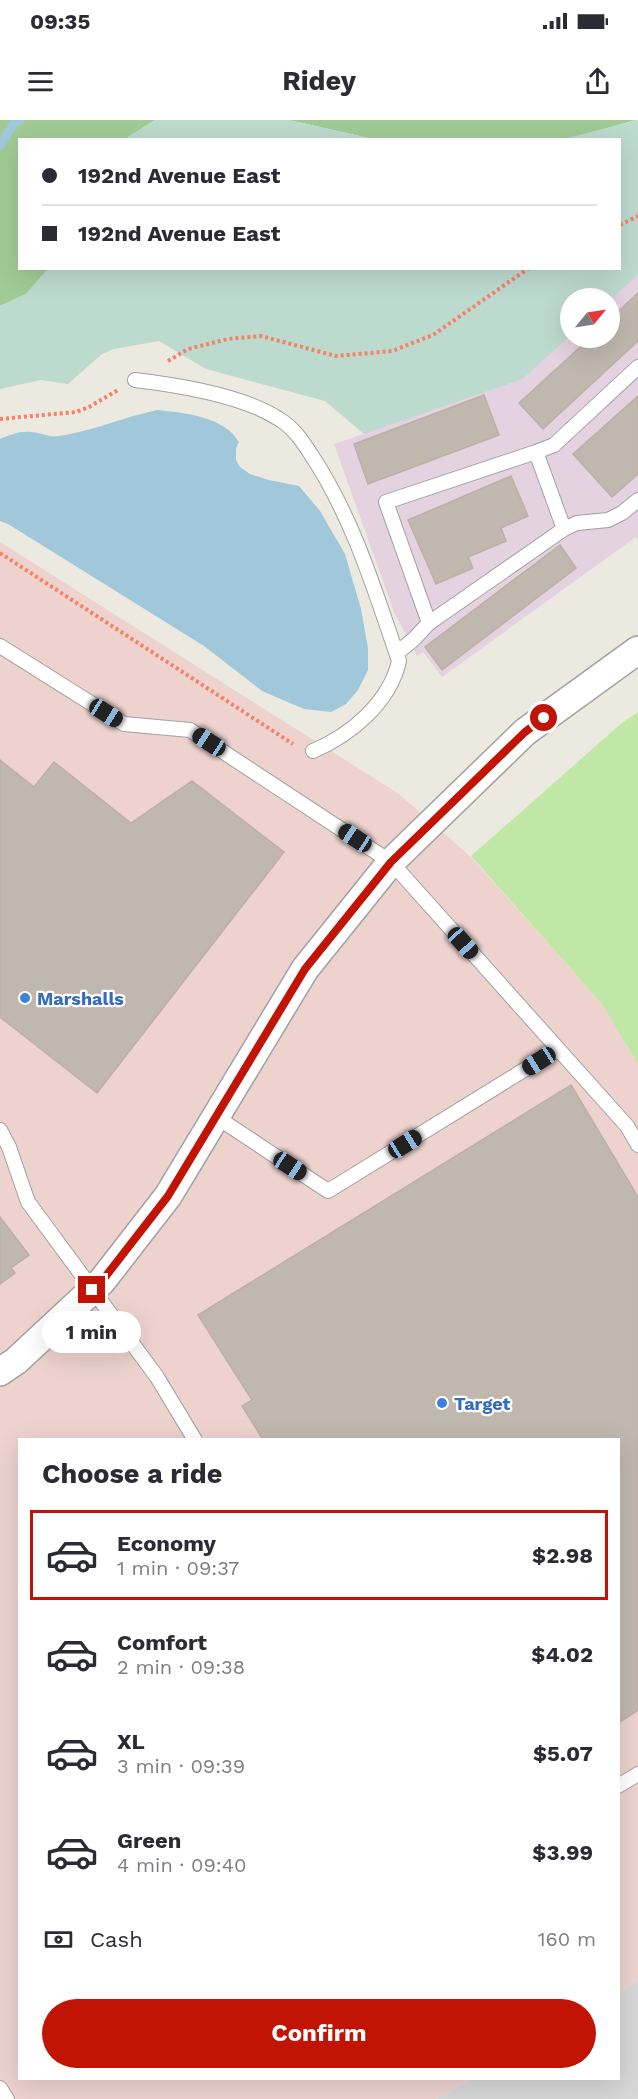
<!DOCTYPE html>
<meta charset="utf-8">
<style>
:root{--surface:#fff;--page:#f7f7f7;--text:#2b2b33;--muted:#7c7c81;--line:#e1e1e2;--accent:#c11404}
body{margin:0;font-family:"Work Sans",sans-serif;background:var(--page);color:var(--text);height:100vh;display:flex;flex-direction:column;font-size:22px;white-space:nowrap}
*{box-sizing:border-box;margin:0}
p{font-size:20px;color:var(--muted)}
.icon{flex:none;width:33px;height:33px;fill:none;stroke:currentColor;stroke-width:2;stroke-linecap:round;stroke-linejoin:round}
.map{position:relative;flex:1;overflow:hidden}
.side{position:absolute;left:18px;top:1318px;width:602px;height:642px;display:flex;flex-direction:column;background:var(--surface);border-radius:0px;box-shadow:0 6px 24px #0002}
.side>*{flex:none}
.top-card{position:absolute;left:18px;top:18px;width:603px;height:132px;border-radius:0px;box-shadow:0 6px 24px #0002;display:grid;align-content:center;height:132px;padding:0 24px;background:var(--surface)}
.needle{width:39px;rotate:60deg}
.fabs{position:absolute;left:560px;top:168px;display:grid;gap:12px}
.fabs a{display:grid;place-items:center;width:60px;height:60px;border-radius:50%;background:var(--surface);box-shadow:0 6px 24px #0002;font-size:30px}
.end{position:absolute;width:27px;height:27px;margin:-14px;border:8px solid #c11404;background:#fff;box-shadow:0 0 0 3px #fff}
.from{border-radius:50%}
.bubble{position:absolute;height:42px;border-radius:21px;background:var(--surface);box-shadow:0 6px 24px #0002;font-size:20px;font-weight:700;line-height:42px;text-align:center}
.car{position:absolute;width:18px;height:36px;margin:-18px -9px;border-radius:8px;box-shadow:0 0 4px 2px #0007;background:linear-gradient(#222 24%,#8ab4d8 0 40%,#222 0 76%,#8ab4d8 0 86%,#222 0)}
.top-card b{display:flex;align-items:center;gap:21px;height:57px;font-size:22px}
.top-card b+b{border-top:2px solid var(--line)}
.top-card i{width:15px;height:15px;background:var(--text)}
ul{padding:0;list-style:none}
li{display:flex;align-items:center;gap:18px;height:90px;margin:0 12px 9px;padding:0 12px;border:3px solid transparent;border-radius:0px}
li div{flex:1}
li b{display:block;font-size:22px}
li em{font-style:normal;font-weight:700}
li.active{border-color:var(--accent)}
li>.icon{width:54px;height:54px;stroke-width:1.5}
h2{padding:0 24px;font-size:27px;line-height:72px}
.pay{display:flex;align-items:center;gap:15px;height:66px;padding:0 24px;font-size:22px}
.pay p{margin-inline-start:auto}
.cta{display:flex;gap:12px;margin-top:auto;padding:12px 24px}
.cta a{flex:1;height:69px;border-radius:36px;background:var(--accent);color:#fff;font-size:24px;font-weight:700;line-height:69px;text-align:center}
.status{display:flex;justify-content:space-between;align-items:center;height:42px;padding:0 30px;background:var(--surface);direction:ltr}
.status svg{height:16px;fill:currentColor}
header{display:flex;justify-content:space-between;align-items:center;height:78px;padding:0 24px;background:var(--surface);font-size:27px;font-weight:700}
.map>svg:first-child{display:block}
</style>
<div class="status"><b>09:35</b><svg viewBox="0 0 49 12"><path d="M0 12V9h3v3zM5 12V6h3v6zM10 12V3h3v9zM15 12V0h3v12zM26 1h20v11H26zM47 4h2v5h-2z"/></svg></div>
<header><svg class="icon" aria-label="menu" viewBox="0 0 24 24"><path d="M4 6h16M4 12h16M4 18h16"/></svg>Ridey<svg class="icon" aria-label="share" viewBox="0 0 24 24"><path d="M12 15V3M7 8l5-5 5 5M5 13v7h14v-7"/></svg></header>
<div class="map">
<svg width="638" height="1979" viewBox="0 0 638 1979">
<rect width="100%" height="100%" fill="#ece9e0"/>
<path fill="#d8d7d7" d="M638,1860V1979H437L471,1959H618V1872Z"/>
<path fill="#edd2ce" d="M0,422L399,674L471,737L601,883L638,944V1860L618,1872V1320H20V1959H471L437,1979H0Z"/>
<path fill="#e5d2e0" d="M638,155V419L636,417L442,557L423,532L417,536L394,492L334,324L523,259L570,216L609,218V181Z"/>
<path fill="#c0e7a5" d="M638,592V944L601,883L471,736L623,602Z"/>
<path fill="#a0cb95" d="M0,0H155L125,19L20,20V148L48,149L26,174L0,186Z
M289,0H636L564,20L373,19Z"/>
<path fill="#bddacf" d="M155,0H289L373,19H125Z
M638,0V155L609,181V178H570V216L523,259L364,314L325,281L206,249L159,221L114,229L102,234L68,264L41,260L0,269V186L26,174L48,149L620,148V20L564,19Z"/>
<path fill="#a0c8da" d="M157,290C184,293 224,296 239,322L236,328V340L240,347L250,354L269,360L299,366L320,391L345,434L361,489L368,528V550L358,570L346,584L331,592L304,589L262,571L204,526L8,404L0,401V319C10,315 20,311 31,312C41,312 49,318 59,316C93,311 124,297 157,290Z"/>
<g fill="none" stroke-linecap="round" stroke-linejoin="round">
<path stroke="#a0c8da" stroke-width="9" d="M0,26L14,3L20,0"/>
</g>
<path fill="#c0b8af" stroke="#bdb0a3" stroke-width="1.5" d="M638,173V221L543,309L519,283L590,218H609V200Z
M484,275L499,315L368,364L354,324Z
M638,276V354L612,377L573,334Z
M511,356L528,396L501,408L506,421L468,437L473,448L436,464L408,400Z
M560,425L576,448L442,550L425,527Z
M0,640L34,667L54,642L131,703L192,661L284,732L97,973L0,897Z
M571,965L638,1077V1590L618,1603V1320H263L242,1286L252,1280L198,1195Z
M0,1097L29,1135L11,1148L15,1153L0,1164Z"/>
<g fill="none" stroke-linecap="round" stroke-linejoin="round">
<defs>
<path id="lane" d="M638,247L554,325L536,332L386,382L429,503L564,409L577,403L608,400L622,393L638,380
M135,260C177,265 244,276 279,299C294,308 303,322 312,336C353,398 375,471 399,541C390,582 351,615 313,631
M536,332L564,409
M0,526L124,604L190,610L391,742L627,1006L638,1025
M397,533L414,519L429,503
M215,996L328,1071L558,929
M0,1010L9,1027L28,1082L157,1257L195,1320
M618,1666L638,1654
M0,1968L7,1979"/>
<path id="street" d="M0,1252L16,1241L102,1161L168,1076L305,849L391,742L525,612L638,530"/>
</defs>
<use href="#lane" stroke="#a1a1a1" stroke-width="16"/>
<use href="#street" stroke="#a1a1a1" stroke-width="30"/>
<path stroke="#f68166" stroke-width="4" stroke-dasharray="3 3" stroke-linecap="butt" d="M620,105L638,96
M168,241L188,229L228,219L261,216L336,236L392,231L433,215L529,148
M0,299L76,292L89,287L118,270
M0,433L293,624"/>
<use href="#lane" stroke="#fff" stroke-width="14"/>
<use href="#street" stroke="#fff" stroke-width="27"/>
</g>
<g fill="none" stroke-linecap="round" stroke-linejoin="round">
<path stroke="#c11404" stroke-width="8" d="M92,1170L102,1161L168,1076L305,849L391,742L525,612L544,598"/>
</g>
<g fill="#3f7fe0" stroke="#fff" stroke-width="2">
<circle cx="25" cy="878" r="6"/>
<circle cx="442" cy="1283" r="6"/>
</g>
<g text-anchor="middle" dominant-baseline="central" stroke-width="4.5" stroke-linejoin="round" paint-order="stroke">
<g font-size="18" font-weight="bold" fill="#366cbe" stroke="#fff" text-anchor="start">
<text x="37" y="878">Marshalls</text>
<text x="454" y="1283">Target</text>
</g>
</g>
</svg>
<div class="fabs">
<a><svg class="needle" viewBox="-14 -14 28 28"><path d="M0-13l5 13h-10z" fill="#e53935"/><path d="M0 13l5-13h-10z" fill="#7c7c81"/></svg></a>
</div>
<i class="end from" style="left:544px;top:598px"></i>
<i class="end" style="left:92px;top:1170px"></i>
<div class="bubble" style="left:42px;top:1191px;width:99px">1 min</div>
<i class="car" style="left:106px;top:593px;rotate:122deg"></i>
<i class="car" style="left:209px;top:622px;rotate:303deg"></i>
<i class="car" style="left:355px;top:718px;rotate:303deg"></i>
<i class="car" style="left:463px;top:823px;rotate:138deg"></i>
<i class="car" style="left:539px;top:941px;rotate:238deg"></i>
<i class="car" style="left:405px;top:1024px;rotate:58deg"></i>
<i class="car" style="left:290px;top:1046px;rotate:123deg"></i>
<div class="top-card">
<b><i class="from"></i>192nd Avenue East</b>
<b><i></i>192nd Avenue East</b>
</div>
<section class="side">
<h2>Choose a ride</h2>
<ul>
<li class="active"><svg class="icon" aria-label="car" viewBox="0 0 24 24"><path d="M5 17H2v-5l4-1 3-4h7l3 4 3 1v5h-3M9 17h6M6 11h13"/><circle cx="7" cy="17" r="2"/><circle cx="17" cy="17" r="2"/></svg><div><b>Economy</b><p>1 min · 09:37</p></div><em>$2.98</em></li>
<li><svg class="icon" aria-label="car" viewBox="0 0 24 24"><path d="M5 17H2v-5l4-1 3-4h7l3 4 3 1v5h-3M9 17h6M6 11h13"/><circle cx="7" cy="17" r="2"/><circle cx="17" cy="17" r="2"/></svg><div><b>Comfort</b><p>2 min · 09:38</p></div><em>$4.02</em></li>
<li><svg class="icon" aria-label="car" viewBox="0 0 24 24"><path d="M5 17H2v-5l4-1 3-4h7l3 4 3 1v5h-3M9 17h6M6 11h13"/><circle cx="7" cy="17" r="2"/><circle cx="17" cy="17" r="2"/></svg><div><b>XL</b><p>3 min · 09:39</p></div><em>$5.07</em></li>
<li><svg class="icon" aria-label="car" viewBox="0 0 24 24"><path d="M5 17H2v-5l4-1 3-4h7l3 4 3 1v5h-3M9 17h6M6 11h13"/><circle cx="7" cy="17" r="2"/><circle cx="17" cy="17" r="2"/></svg><div><b>Green</b><p>4 min · 09:40</p></div><em>$3.99</em></li>
</ul>
<div class="pay"><svg class="icon" aria-label="cash" viewBox="0 0 24 24"><path d="M3 7h18v10H3z"/><circle cx="12" cy="12" r="2"/></svg>Cash<p>160 m</p></div>
<div class="cta"><a>Confirm</a></div>
</section>
</div>
